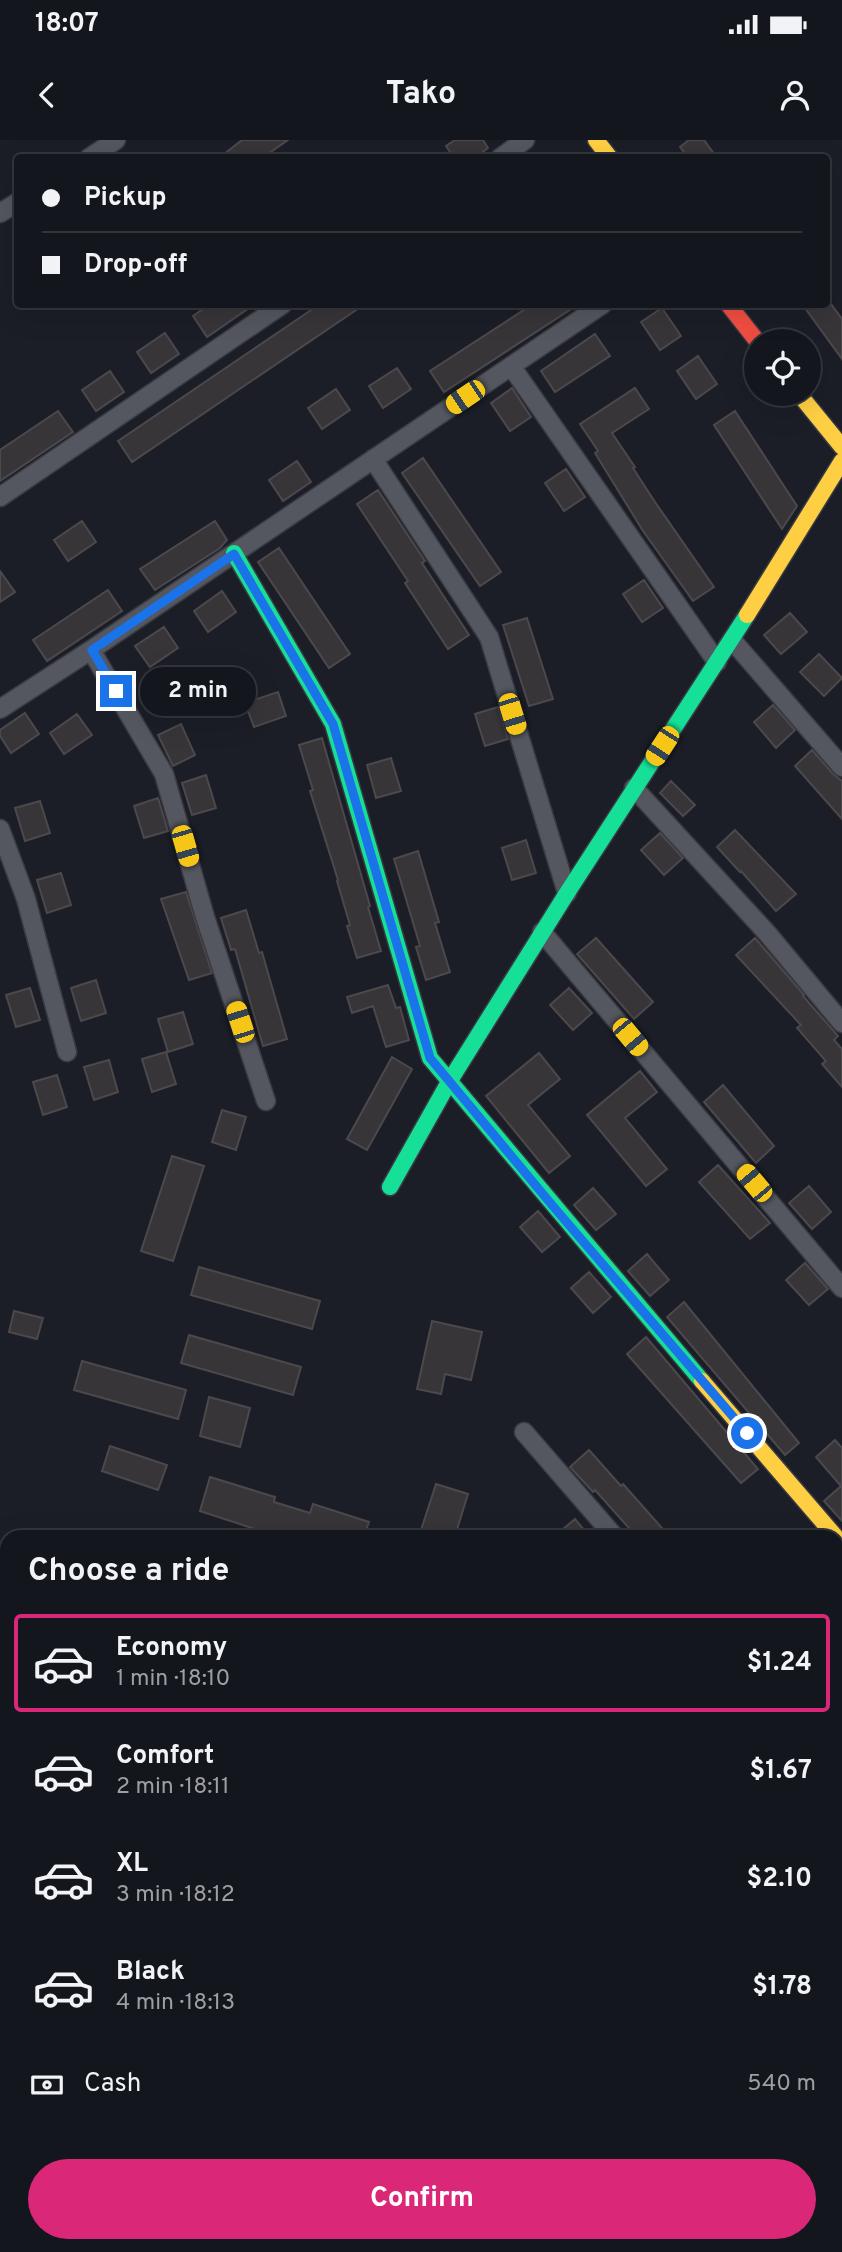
<!DOCTYPE html>
<meta charset="utf-8">
<style>
:root{--surface:#14161d;--page:#1d1f26;--text:#f1f3f6;--muted:#9d9fa4;--line:#33353b;--accent:#db2777}
body{margin:0;font-family:Overpass,sans-serif;background:var(--page);color:var(--text);height:100vh;display:flex;flex-direction:column;font-size:26px;white-space:nowrap}
*{box-sizing:border-box;margin:0}
p{font-size:23px;color:var(--muted)}
.icon{flex:none;width:38px;height:38px;fill:none;stroke:currentColor;stroke-width:2;stroke-linecap:round;stroke-linejoin:round}
.map{position:relative;flex:1;overflow:hidden}
.details{position:absolute;left:0px;top:1390px;width:844px;height:723px;display:flex;flex-direction:column;background:var(--surface);border-radius:21px 21px 0 0;box-shadow:0 7px 28px #0002,0 0 0 2px var(--line)}
.details>*{flex:none}
.top-card{position:absolute;left:14px;top:14px;width:816px;height:154px;border-radius:7px;box-shadow:0 7px 28px #0002,0 0 0 2px var(--line);display:grid;align-content:center;height:154px;padding:0 28px;background:var(--surface)}
.tools{position:absolute;left:744px;top:189px;display:grid;gap:14px}
.tools a{display:grid;place-items:center;width:77px;height:77px;border-radius:50%;background:var(--surface);box-shadow:0 7px 28px #0002,0 0 0 2px var(--line);font-size:35px}
.end{position:absolute;width:32px;height:32px;margin:-16px;border:9px solid #1a73e8;background:#fff;box-shadow:0 0 0 4px #fff}
.from{border-radius:50%}
.bubble{position:absolute;height:49px;border-radius:24px;background:var(--surface);box-shadow:0 7px 28px #0002,0 0 0 2px var(--line);font-size:23px;font-weight:700;line-height:49px;text-align:center}
.car{position:absolute;width:21px;height:42px;margin:-21px -10px;border-radius:9px;box-shadow:0 0 5px 2px #0007;background:linear-gradient(#f5c518 24%,#345 0 40%,#f5c518 0 76%,#345 0 86%,#f5c518 0)}
.top-card b{display:flex;align-items:center;gap:24px;height:66px;font-size:26px}
.top-card b+b{border-top:2px solid var(--line)}
.top-card i{width:18px;height:18px;background:var(--text)}
ul{padding:0;list-style:none}
li{display:flex;align-items:center;gap:21px;height:98px;margin:0 14px 10px;padding:0 14px;border:4px solid transparent;border-radius:7px}
li div{flex:1}
li b{display:block;font-size:26px}
li em{font-style:normal;font-weight:700}
li.current{border-color:var(--accent)}
li>.icon{width:63px;height:63px;stroke-width:1.5}
h2{padding:0 28px;font-size:32px;line-height:84px}
.pay{display:flex;align-items:center;gap:18px;height:77px;padding:0 28px;font-size:26px}
.pay p{margin-inline-start:auto}
.cta{display:flex;gap:14px;margin-top:auto;padding:14px 28px}
.cta a{flex:1;height:80px;border-radius:42px;background:var(--accent);color:#fff;font-size:28px;font-weight:700;line-height:80px;text-align:center}
.status{display:flex;justify-content:space-between;align-items:center;height:49px;padding:0 35px;background:var(--surface);direction:ltr}
.status svg{height:19px;fill:currentColor}
header{display:flex;justify-content:space-between;align-items:center;height:91px;padding:0 28px;background:var(--surface);font-size:32px;font-weight:700}
.map>svg:first-child{display:block}
</style>
<div class="status"><b>18:07</b><svg viewBox="0 0 49 12"><path d="M0 12V9h3v3zM5 12V6h3v6zM10 12V3h3v9zM15 12V0h3v12zM26 1h20v11H26zM47 4h2v5h-2z"/></svg></div>
<header><svg class="icon" aria-label="back" viewBox="0 0 24 24"><path d="M15 5l-7 7 7 7"/></svg>Tako<svg class="icon" aria-label="person" viewBox="0 0 24 24"><circle cx="12" cy="8" r="4"/><path d="M4 21q1-7 8-7t8 7"/></svg></header>
<div class="map">
<svg width="842" height="2112" viewBox="0 0 842 2112">
<rect width="100%" height="100%" fill="#1b1e27"/>
<path fill="#383538" stroke="#4c484c" stroke-width="2" d="M242,0H288L262,18H219Z
M455,0H483L488,8L475,18H454L446,6Z
M689,0H704L717,18H688L680,7Z
M210,164H255L207,197L193,176Z
M320,164H365L132,322L118,301Z
M533,164H579L444,252L430,231Z
M802,164H831L842,179V219Z
M662,168L681,196L660,210L641,182Z
M165,193L179,214L151,233L137,212Z
M595,194L610,216L555,252L541,231Z
M698,216L717,244L696,259L677,231Z
M397,228L411,249L383,268L369,246Z
M110,231L124,252L96,271L82,250Z
M512,248L531,277L510,291L491,263Z
M635,248L649,269L612,293L635,327L633,328L655,362L714,447L693,461L643,391L595,313L598,311L580,284Z
M336,249L350,270L322,289L308,268Z
M58,271L73,292L0,341V310Z
M735,271L797,366L782,389L714,285Z
M423,318L501,432L480,446L402,333Z
M297,321L311,342L283,361L269,340Z
M566,329L585,357L564,371L545,343Z
M378,350L425,421L422,423L469,495L448,509L405,443L408,441L357,364Z
M82,381L96,402L68,421L54,400Z
M215,381L227,400L220,408L155,450L140,429Z
M279,408L350,514L329,528L258,422Z
M0,431L15,452L0,462Z
M644,440L663,468L642,482L623,454Z
M108,450L122,471L47,521L33,500Z
M222,451L236,472L208,492L194,471Z
M790,473L807,492L781,514L764,495Z
M527,478L553,559L529,566L503,485Z
M164,487L178,508L150,527L135,506Z
M819,514L842,538L824,556L800,532Z
M278,552L286,576L254,587L245,563Z
M773,565L795,590L776,608L754,582Z
M498,567L508,599L485,606L475,574Z
M25,573L39,594L11,613L0,596V590Z
M77,574L92,595L64,614L50,593Z
M181,584L195,615L173,626L158,595Z
M322,598L370,766L368,767L381,811L357,818L347,786L350,785L337,741L338,740L310,651L313,650L299,605Z
M812,610L833,634L842,641V679L795,626Z
M391,618L401,651L376,658L367,625Z
M206,635L216,668L192,675L182,643Z
M671,641L695,665L683,676L660,653Z
M158,658L168,691L144,698L134,666Z
M40,661L50,693L25,701L15,668Z
M735,690L796,754L776,771L741,731L740,732L717,707Z
M660,693L683,718L664,735L641,710Z
M526,700L536,733L512,740L502,708Z
M418,711L439,782L435,783L450,832L426,840L416,807L420,806L394,719Z
M61,733L71,765L47,773L37,740Z
M186,752L212,833L189,840L161,759Z
M246,770L259,813L262,812L287,899L263,906L235,809L231,810L221,778Z
M596,798L653,862L634,879L577,814Z
M755,798L804,855L803,856L838,896L834,900L842,909V947L822,924L826,921L797,888L801,885L736,815Z
M96,840L106,873L81,881L71,848Z
M388,845L396,868L400,867L409,900L386,907L373,866L352,873L347,857Z
M30,848L40,880L16,887L6,855Z
M569,848L592,873L573,890L550,865Z
M183,872L193,904L168,912L158,879Z
M166,912L176,944L152,952L142,919Z
M539,913L560,939L528,965L570,1016L549,1033L486,956Z
M392,917L412,929L367,1010L347,999Z
M109,920L118,952L94,960L84,927Z
M640,931L657,952L625,978L667,1029L646,1046L587,975Z
M57,935L67,967L43,975L33,942Z
M723,945L774,1006L756,1023L704,962Z
M222,970L246,977L236,1010L212,1002Z
M172,1016L204,1026L173,1121L141,1111Z
M718,1025L770,1083L750,1099L699,1042Z
M809,1046L831,1072L812,1089L789,1063Z
M593,1048L616,1074L596,1090L574,1065Z
M538,1071L560,1097L542,1112L520,1087Z
M647,1114L669,1140L650,1156L628,1131Z
M805,1123L828,1149L809,1165L786,1140Z
M199,1127L320,1161L312,1189L191,1155Z
M589,1132L611,1157L593,1173L571,1148Z
M684,1162L799,1303L785,1315L667,1177Z
M14,1171L43,1178L37,1199L9,1192Z
M432,1181L482,1192L471,1240L445,1234L441,1254L417,1249Z
M189,1195L301,1227L293,1255L181,1223Z
M646,1197L758,1329L741,1343L627,1214Z
M82,1221L186,1250L178,1279L74,1250Z
M209,1257L250,1268L240,1307L200,1296Z
M835,1300L842,1308V1381L824,1361L841,1346L816,1317Z
M110,1306L167,1325L158,1350L102,1331Z
M589,1310L621,1346L623,1344L669,1396H636L595,1350L593,1352L570,1327Z
M210,1337L275,1357L274,1362L310,1373L313,1364L369,1382L364,1396H263L264,1392L200,1371Z
M436,1344L468,1354L455,1396H419Z
M575,1379L589,1396H555Z"/>
<g fill="none" stroke-linecap="round" stroke-linejoin="round">
<defs>
<path id="street" d="M89,18L116,0
M500,18L525,0
M0,73L18,62
M511,226L717,522
M373,319L489,497L567,753
M0,357L283,164
M732,500L842,627
M91,510L164,634L205,777L266,961
M0,569L91,510L603,164
M634,648L767,793L842,883
M0,689L26,759L67,912
M542,792L842,1148
M524,1292L614,1396
M836,1630L842,1627
M0,1722L7,1734
M836,1835L842,1832
M836,2025L842,2022
M0,2097L7,2085
M236,2105L240,2112
M317,2112L330,2105
M678,2112L691,2105"/>
<path id="fast" d="M234,413L333,584L430,918L702,1241
M390,1047L449,942L567,753L747,475"/>
<path id="slow" d="M596,0L610,18
M799,254L842,307
M747,475L842,321
M702,1241L835,1396"/>
<path id="jam" d="M728,164L757,201"/>
</defs>
<use href="#street" stroke="#393b43" stroke-width="21"/>
<use href="#fast" stroke="#393b43" stroke-width="19"/>
<use href="#slow" stroke="#393b43" stroke-width="19"/>
<use href="#jam" stroke="#393b43" stroke-width="19"/>
<use href="#street" stroke="#54575f" stroke-width="18"/>
<use href="#fast" stroke="#16e098" stroke-width="16"/>
<use href="#slow" stroke="#ffcf43" stroke-width="16"/>
<use href="#jam" stroke="#f24e42" stroke-width="16"/>
</g>
<g fill="none" stroke-linecap="round" stroke-linejoin="round">
<path stroke="#1a73e8" stroke-width="9" d="M116,551L92,510L234,414L333,584L430,918L552,1065L747,1293"/>
</g>
</svg>
<div class="tools">
<a><svg class="icon" aria-label="locate" viewBox="0 0 24 24"><circle cx="12" cy="12" r="6"/><path d="M12 2v4M12 18v4M2 12h4M18 12h4"/></svg></a>
</div>
<i class="end from" style="left:747px;top:1293px"></i>
<i class="end" style="left:116px;top:551px"></i>
<div class="bubble" style="left:140px;top:527px;width:116px">2 min</div>
<i class="car" style="left:465px;top:257px;rotate:236deg"></i>
<i class="car" style="left:512px;top:574px;rotate:163deg"></i>
<i class="car" style="left:662px;top:606px;rotate:213deg"></i>
<i class="car" style="left:185px;top:706px;rotate:164deg"></i>
<i class="car" style="left:240px;top:882px;rotate:342deg"></i>
<i class="car" style="left:630px;top:897px;rotate:140deg"></i>
<i class="car" style="left:754px;top:1043px;rotate:320deg"></i>
<div class="top-card">
<b><i class="from"></i>Pickup</b>
<b><i></i>Drop-off</b>
</div>
<section class="details">
<h2>Choose a ride</h2>
<ul>
<li class="current"><svg class="icon" aria-label="car" viewBox="0 0 24 24"><path d="M5 17H2v-5l4-1 3-4h7l3 4 3 1v5h-3M9 17h6M6 11h13"/><circle cx="7" cy="17" r="2"/><circle cx="17" cy="17" r="2"/></svg><div><b>Economy</b><p>1 min · 18:10</p></div><em>$1.24</em></li>
<li><svg class="icon" aria-label="car" viewBox="0 0 24 24"><path d="M5 17H2v-5l4-1 3-4h7l3 4 3 1v5h-3M9 17h6M6 11h13"/><circle cx="7" cy="17" r="2"/><circle cx="17" cy="17" r="2"/></svg><div><b>Comfort</b><p>2 min · 18:11</p></div><em>$1.67</em></li>
<li><svg class="icon" aria-label="car" viewBox="0 0 24 24"><path d="M5 17H2v-5l4-1 3-4h7l3 4 3 1v5h-3M9 17h6M6 11h13"/><circle cx="7" cy="17" r="2"/><circle cx="17" cy="17" r="2"/></svg><div><b>XL</b><p>3 min · 18:12</p></div><em>$2.10</em></li>
<li><svg class="icon" aria-label="car" viewBox="0 0 24 24"><path d="M5 17H2v-5l4-1 3-4h7l3 4 3 1v5h-3M9 17h6M6 11h13"/><circle cx="7" cy="17" r="2"/><circle cx="17" cy="17" r="2"/></svg><div><b>Black</b><p>4 min · 18:13</p></div><em>$1.78</em></li>
</ul>
<div class="pay"><svg class="icon" aria-label="cash" viewBox="0 0 24 24"><path d="M3 7h18v10H3z"/><circle cx="12" cy="12" r="2"/></svg>Cash<p>540 m</p></div>
<div class="cta"><a>Confirm</a></div>
</section>
</div>
